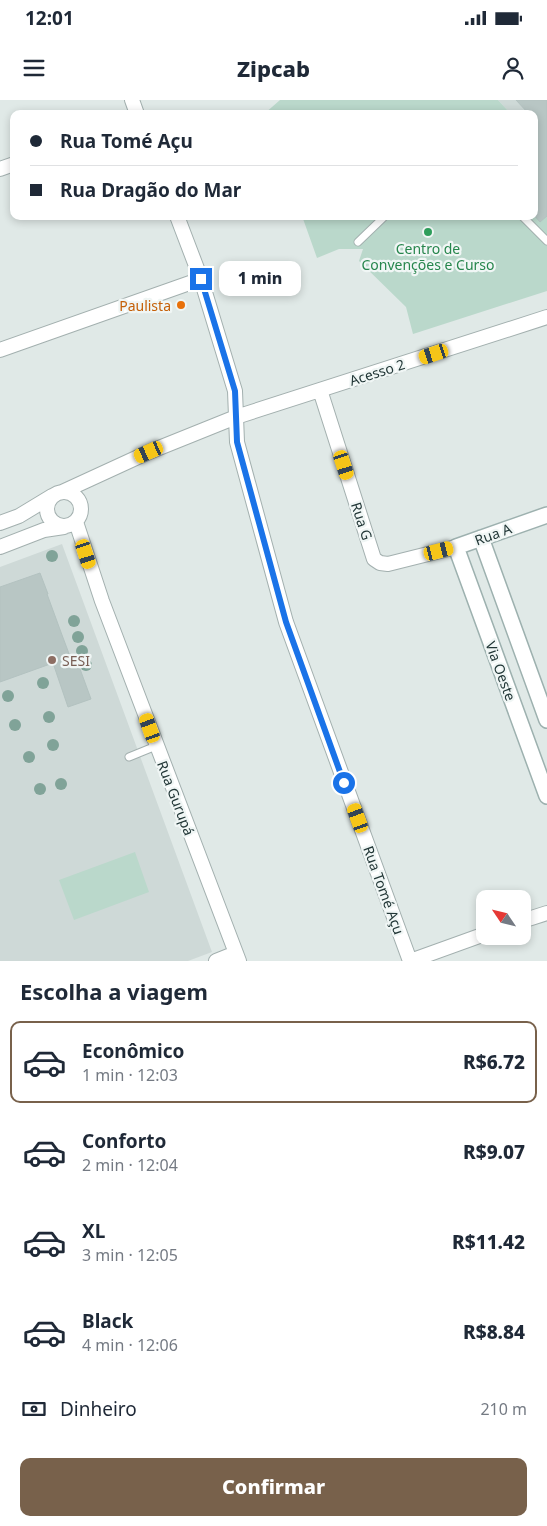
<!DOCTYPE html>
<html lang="pt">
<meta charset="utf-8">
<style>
:root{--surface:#fff;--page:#f2f2f3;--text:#1f2937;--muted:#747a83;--line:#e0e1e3;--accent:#78614b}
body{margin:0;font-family:"Noto Sans",sans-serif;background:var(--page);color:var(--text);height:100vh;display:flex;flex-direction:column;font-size:19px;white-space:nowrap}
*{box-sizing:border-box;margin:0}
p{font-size:16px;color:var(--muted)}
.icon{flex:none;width:28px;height:28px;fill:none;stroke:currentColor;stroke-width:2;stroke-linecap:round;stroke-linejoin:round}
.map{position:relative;height:861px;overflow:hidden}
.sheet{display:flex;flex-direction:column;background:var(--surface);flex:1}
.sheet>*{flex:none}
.top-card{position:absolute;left:10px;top:10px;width:528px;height:110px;border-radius:10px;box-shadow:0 2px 8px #0003;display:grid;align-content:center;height:110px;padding:0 20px;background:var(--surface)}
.needle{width:32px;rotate:305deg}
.buttons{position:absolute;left:476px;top:790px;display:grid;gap:10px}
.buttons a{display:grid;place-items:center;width:55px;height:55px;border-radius:10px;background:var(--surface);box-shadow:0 2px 8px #0003;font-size:25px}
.end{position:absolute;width:22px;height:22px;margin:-11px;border:6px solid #1a73e8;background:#fff;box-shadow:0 0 0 2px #fff}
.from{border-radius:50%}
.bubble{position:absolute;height:35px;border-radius:10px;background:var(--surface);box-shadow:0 2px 8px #0003;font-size:16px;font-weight:800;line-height:35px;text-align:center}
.car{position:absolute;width:15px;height:30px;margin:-15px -8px;border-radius:6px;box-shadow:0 0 4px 1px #0007;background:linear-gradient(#f5c518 24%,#345 0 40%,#f5c518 0 76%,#345 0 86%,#f5c518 0)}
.top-card b{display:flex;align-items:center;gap:18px;height:48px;font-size:19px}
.top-card b+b{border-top:1px solid var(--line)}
.top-card i{width:12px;height:12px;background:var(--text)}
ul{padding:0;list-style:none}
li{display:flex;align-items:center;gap:15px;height:82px;margin:0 10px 8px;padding:0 10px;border:2px solid transparent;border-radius:10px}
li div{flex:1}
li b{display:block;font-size:19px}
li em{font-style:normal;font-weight:800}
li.active{border-color:var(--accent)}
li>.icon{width:45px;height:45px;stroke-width:1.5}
h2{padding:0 20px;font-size:22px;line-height:60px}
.pay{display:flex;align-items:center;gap:12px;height:55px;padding:0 20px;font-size:19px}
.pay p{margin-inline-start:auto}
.button{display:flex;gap:10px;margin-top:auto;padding:10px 20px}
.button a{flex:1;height:58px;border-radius:10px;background:var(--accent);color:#fff;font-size:20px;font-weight:800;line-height:58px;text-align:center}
.status{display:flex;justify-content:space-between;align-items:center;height:35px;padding:0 25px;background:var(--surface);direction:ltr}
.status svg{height:14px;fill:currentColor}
header{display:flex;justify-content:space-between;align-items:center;height:65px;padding:0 20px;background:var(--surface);font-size:22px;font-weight:800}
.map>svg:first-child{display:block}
</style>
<div class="status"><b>12:01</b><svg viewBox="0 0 49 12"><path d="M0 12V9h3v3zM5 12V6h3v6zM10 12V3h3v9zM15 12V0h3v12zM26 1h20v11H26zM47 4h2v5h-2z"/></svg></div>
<header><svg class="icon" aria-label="menu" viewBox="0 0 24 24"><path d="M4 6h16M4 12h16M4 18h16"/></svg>Zipcab<svg class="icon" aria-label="person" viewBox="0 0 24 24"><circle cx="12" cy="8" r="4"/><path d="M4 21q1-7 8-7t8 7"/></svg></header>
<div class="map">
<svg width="547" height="861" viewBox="0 0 547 861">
<rect width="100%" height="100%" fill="#e0e9e7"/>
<path fill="#ced9d7" d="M498,0H547V53L534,38V14H511Z
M62,444L212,852L188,861H0V467Z"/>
<path fill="#bad8cb" d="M280,0H498L511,14H264Z
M534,38L547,53V191L413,234L406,207L359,161L363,149H339L317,158L302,116H534Z
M135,752L149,792L74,820L59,780Z"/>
<path fill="#b8c6c4" stroke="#b3c2c0" d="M516,0H547V116L540,122L534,115V14H529Z
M40,473L48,494H47L62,535L71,559L76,558L91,599L68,607L53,563L0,582V487Z"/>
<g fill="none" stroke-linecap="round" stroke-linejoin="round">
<defs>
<path id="lane" d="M522,116L547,141
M358,142L385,116
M129,657L156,646"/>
<path id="street" d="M132,0L137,14
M0,69L14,64
M177,116L201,179L235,291L237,342L286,522L410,861
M0,250L201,179
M320,290L374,459L380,463L388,464L456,447
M47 409a17 17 0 1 1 34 0a17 17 0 1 1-34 0Z
M62,392L149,352L236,317L547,217
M76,422L102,501L239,861
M0,423L19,416L52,396
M0,447L44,430L64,427
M522,821L547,813
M216,861L236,853
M410,861L485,834"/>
<path id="secondary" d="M547,415L456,447L547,696
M481,438L547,620"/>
</defs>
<use href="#lane" stroke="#a3b0af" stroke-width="9"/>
<use href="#street" stroke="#a3b0af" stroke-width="16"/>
<use href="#secondary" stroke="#9db1af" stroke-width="18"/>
<use href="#lane" stroke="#fff" stroke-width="7"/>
<use href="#street" stroke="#fff" stroke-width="14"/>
<use href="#secondary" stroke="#fff" stroke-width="15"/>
</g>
<g fill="#80a398">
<circle cx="52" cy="456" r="6"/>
<circle cx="74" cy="521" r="6"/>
<circle cx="78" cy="537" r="6"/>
<circle cx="82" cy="551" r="6"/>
<circle cx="86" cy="565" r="6"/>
<circle cx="43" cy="583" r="6"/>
<circle cx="8" cy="596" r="6"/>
<circle cx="49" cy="617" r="6"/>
<circle cx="15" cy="625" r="6"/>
<circle cx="53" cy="645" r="6"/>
<circle cx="29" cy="657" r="6"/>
<circle cx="61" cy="684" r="6"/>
<circle cx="40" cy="689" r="6"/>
</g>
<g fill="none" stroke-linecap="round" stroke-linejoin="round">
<path stroke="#1a73e8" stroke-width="6" d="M201,179L235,291L237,342L286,522L344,683"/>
</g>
<circle fill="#2e9e5b" stroke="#f0f6f5" stroke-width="2" cx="428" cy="132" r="5"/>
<circle fill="#e8710a" stroke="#f0f6f5" stroke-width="2" cx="181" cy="205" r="5"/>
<circle fill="#8d6e63" stroke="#f0f6f5" stroke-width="2" cx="52" cy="560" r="5"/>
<g text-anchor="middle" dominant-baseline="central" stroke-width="4.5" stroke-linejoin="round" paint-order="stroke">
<g font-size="14" fill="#27864d" stroke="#f0f6f5">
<text x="428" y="148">Centro de<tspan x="428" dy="16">Convenções e Curso</tspan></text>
</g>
<g font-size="14" fill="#c56008" stroke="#f0f6f5" text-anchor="end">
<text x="171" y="205">Paulista</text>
</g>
<g font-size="14" fill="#223737" stroke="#f0f6f5">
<text transform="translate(377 272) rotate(-18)">Acesso 2</text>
<text transform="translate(362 421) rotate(72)">Rua G</text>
<text transform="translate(493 434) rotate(-20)">Rua A</text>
<text transform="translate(501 571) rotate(70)">Via Oeste</text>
<text transform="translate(176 698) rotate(69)">Rua Gurupá</text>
<text transform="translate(384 790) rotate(70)">Rua Tomé Açu</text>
</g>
<g font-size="14" fill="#785e54" stroke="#f0f6f5" text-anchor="start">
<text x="62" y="560">SESI</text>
</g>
</g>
</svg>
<div class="buttons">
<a><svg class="needle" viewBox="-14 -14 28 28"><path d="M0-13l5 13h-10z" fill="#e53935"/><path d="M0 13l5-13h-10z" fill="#747a83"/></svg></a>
</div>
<i class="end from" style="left:344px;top:683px"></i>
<i class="end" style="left:201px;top:179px"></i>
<div class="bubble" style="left:219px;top:161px;width:82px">1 min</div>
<i class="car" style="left:434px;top:254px;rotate:252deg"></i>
<i class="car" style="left:149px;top:352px;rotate:246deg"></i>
<i class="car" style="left:344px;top:365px;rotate:162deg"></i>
<i class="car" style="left:439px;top:451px;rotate:76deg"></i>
<i class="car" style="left:86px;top:454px;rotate:162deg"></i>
<i class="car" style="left:150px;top:628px;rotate:340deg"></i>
<i class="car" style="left:358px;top:718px;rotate:340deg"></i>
<div class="top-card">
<b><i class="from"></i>Rua Tomé Açu</b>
<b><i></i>Rua Dragão do Mar</b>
</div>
</div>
<section class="sheet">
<h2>Escolha a viagem</h2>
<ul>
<li class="active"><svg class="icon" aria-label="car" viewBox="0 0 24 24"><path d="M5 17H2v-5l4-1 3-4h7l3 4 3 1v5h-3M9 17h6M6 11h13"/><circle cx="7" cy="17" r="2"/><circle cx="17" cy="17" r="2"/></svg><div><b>Econômico</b><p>1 min · 12:03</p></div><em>R$6.72</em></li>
<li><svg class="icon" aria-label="car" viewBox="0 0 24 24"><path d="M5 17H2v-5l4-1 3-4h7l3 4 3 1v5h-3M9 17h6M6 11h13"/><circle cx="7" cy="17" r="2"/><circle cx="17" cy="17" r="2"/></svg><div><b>Conforto</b><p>2 min · 12:04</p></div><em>R$9.07</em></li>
<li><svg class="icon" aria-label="car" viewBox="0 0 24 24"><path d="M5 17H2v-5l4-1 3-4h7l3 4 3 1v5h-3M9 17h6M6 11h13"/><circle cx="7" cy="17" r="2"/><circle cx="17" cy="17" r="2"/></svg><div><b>XL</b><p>3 min · 12:05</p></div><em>R$11.42</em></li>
<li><svg class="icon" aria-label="car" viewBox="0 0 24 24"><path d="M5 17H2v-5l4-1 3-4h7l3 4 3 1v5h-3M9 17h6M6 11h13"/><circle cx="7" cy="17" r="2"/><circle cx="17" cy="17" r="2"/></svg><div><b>Black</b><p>4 min · 12:06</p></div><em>R$8.84</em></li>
</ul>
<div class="pay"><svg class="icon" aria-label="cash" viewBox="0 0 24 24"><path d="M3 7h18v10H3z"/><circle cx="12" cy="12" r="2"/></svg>Dinheiro<p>210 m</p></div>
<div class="button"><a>Confirmar</a></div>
</section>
